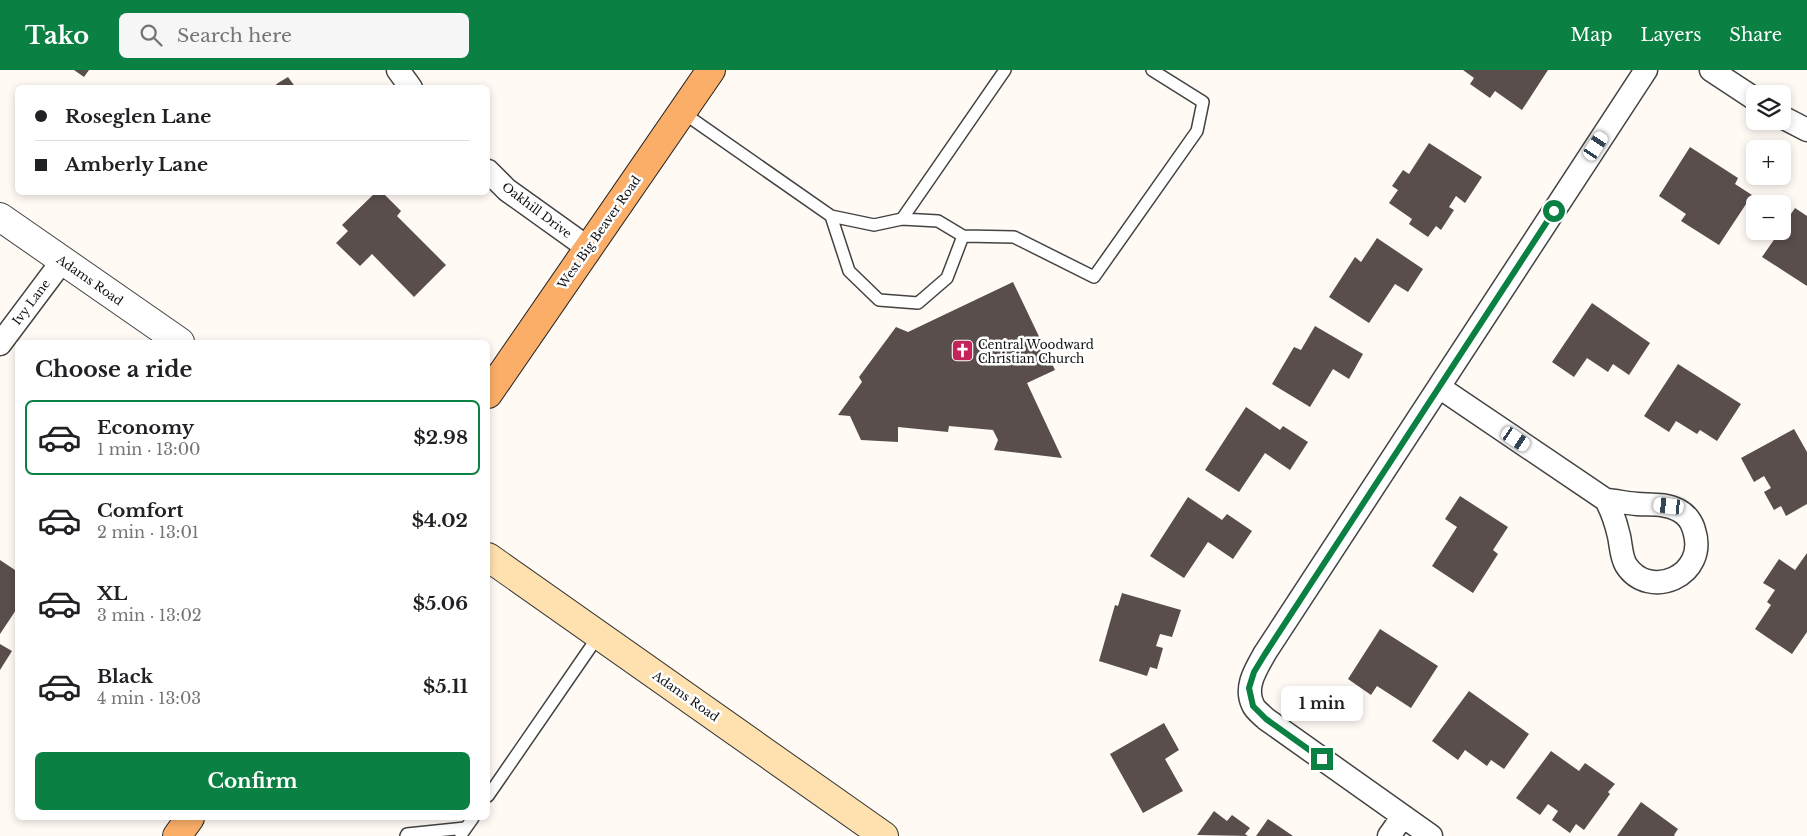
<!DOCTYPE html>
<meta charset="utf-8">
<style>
:root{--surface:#fff;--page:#f6f6f6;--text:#202124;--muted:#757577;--line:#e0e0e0;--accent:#0b8043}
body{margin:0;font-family:"Libre Baskerville",serif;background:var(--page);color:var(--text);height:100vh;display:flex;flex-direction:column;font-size:19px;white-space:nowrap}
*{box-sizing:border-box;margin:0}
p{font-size:16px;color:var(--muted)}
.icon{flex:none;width:28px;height:28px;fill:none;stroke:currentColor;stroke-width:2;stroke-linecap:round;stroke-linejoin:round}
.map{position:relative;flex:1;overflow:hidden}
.drawer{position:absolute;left:15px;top:270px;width:475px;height:480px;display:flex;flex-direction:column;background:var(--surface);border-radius:8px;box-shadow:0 2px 8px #0003}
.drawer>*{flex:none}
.hud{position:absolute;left:15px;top:15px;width:475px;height:110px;border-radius:8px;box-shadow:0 2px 8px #0003;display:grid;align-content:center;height:110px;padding:0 20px;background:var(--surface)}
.fabs{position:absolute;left:1746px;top:15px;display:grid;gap:10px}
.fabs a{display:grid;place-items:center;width:45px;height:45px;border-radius:8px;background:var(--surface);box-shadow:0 2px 8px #0003;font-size:25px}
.end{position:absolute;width:22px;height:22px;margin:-11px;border:6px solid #0b8043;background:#fff;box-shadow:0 0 0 2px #fff}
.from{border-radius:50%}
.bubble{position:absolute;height:35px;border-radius:8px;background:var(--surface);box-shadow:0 2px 8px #0003;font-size:16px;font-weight:700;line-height:35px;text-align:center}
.car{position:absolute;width:15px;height:30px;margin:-15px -8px;border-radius:6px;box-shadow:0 0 4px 1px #0007;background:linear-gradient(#fff 24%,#345 0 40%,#fff 0 76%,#345 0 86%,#fff 0)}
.hud b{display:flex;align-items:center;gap:18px;height:48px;font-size:19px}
.hud b+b{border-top:1px solid var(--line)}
.hud i{width:12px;height:12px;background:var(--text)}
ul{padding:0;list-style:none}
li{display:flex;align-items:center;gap:15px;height:75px;margin:0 10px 8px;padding:0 10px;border:2px solid transparent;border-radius:8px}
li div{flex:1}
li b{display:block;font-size:19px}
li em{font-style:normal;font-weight:700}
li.selected{border-color:var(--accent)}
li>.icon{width:45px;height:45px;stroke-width:1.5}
h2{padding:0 20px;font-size:22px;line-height:60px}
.primary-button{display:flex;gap:10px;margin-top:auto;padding:10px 20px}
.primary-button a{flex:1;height:58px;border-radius:8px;background:var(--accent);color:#fff;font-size:20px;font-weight:700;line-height:58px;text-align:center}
header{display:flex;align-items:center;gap:30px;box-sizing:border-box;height:70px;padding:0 25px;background:var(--accent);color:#fff}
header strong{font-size:24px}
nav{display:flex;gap:28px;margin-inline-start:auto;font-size:18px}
.search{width:350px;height:45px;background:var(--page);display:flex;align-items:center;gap:12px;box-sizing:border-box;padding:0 18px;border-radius:8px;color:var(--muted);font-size:19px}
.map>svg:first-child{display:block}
</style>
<header>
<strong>Tako</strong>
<div class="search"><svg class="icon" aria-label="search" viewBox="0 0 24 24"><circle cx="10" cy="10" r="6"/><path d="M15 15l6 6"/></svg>Search here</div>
<nav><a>Map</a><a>Layers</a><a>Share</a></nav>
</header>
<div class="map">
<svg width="1807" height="766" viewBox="0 0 1807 766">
<rect width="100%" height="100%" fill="#fffaf4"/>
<path fill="#594e4c" d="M74,0H89L84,7Z
M1463,0H1548L1522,40L1495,21L1490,28L1470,14L1474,8Z
M288,7L296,18H272L278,13Z
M1429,73L1482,107L1465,133L1456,126L1449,137L1454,140L1441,160L1436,156L1428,167L1409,154L1412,149L1389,133L1398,120L1392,116L1403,100L1409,104Z
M1690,77L1738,108L1735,114L1752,125L1719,175L1681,151L1686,144L1659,126Z
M376,122H382L401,141L397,146L446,195L414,227L372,184L360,196L336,173L348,161L342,155Z
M1795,138L1807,146V216L1762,187L1780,161H1782V157Z
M1377,168L1423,199L1408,222L1395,214L1369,253L1329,227L1355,187L1361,192Z
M1013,212L1055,300L1027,313L1062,388L994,380L998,370L993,360L949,356L948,362L898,357V372L861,370L850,346L838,345L862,312L859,307L896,257L908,262Z
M1592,233L1650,273L1629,305L1613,294L1608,302L1587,288L1574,307L1552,292Z
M1315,256L1363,284L1349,309L1333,299L1310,337L1272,314L1294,277L1301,280Z
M1678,294L1741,334L1717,371L1700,360L1697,364L1676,351L1669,362L1644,346Z
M1246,337L1280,360L1283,356L1308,372L1290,400L1265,383L1239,422L1205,400Z
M1794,359L1807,382V434L1786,446L1781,436L1774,440L1764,422L1771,418L1764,406L1754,412L1741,388Z
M1460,426L1508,457L1493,480L1498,484L1473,523L1432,496L1457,457L1445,449Z
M1188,427L1222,450L1227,444L1252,461L1233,489L1208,472L1184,508L1150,486Z
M1807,483V562L1792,584L1755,559L1771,535L1767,532L1775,520L1763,513L1779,489L1795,500Z
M0,490L18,502V537L0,564Z
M1122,523L1181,540L1172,567L1160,564L1156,576L1163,578L1157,599L1150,597L1147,606L1099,591L1115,535L1118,536Z
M1380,559L1438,596L1411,638L1377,616L1371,625L1348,609Z
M0,574L12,581L0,600Z
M1469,621L1529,664L1504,699L1491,690L1487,696L1465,680L1458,690L1432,671Z
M1164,653L1179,680L1165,689L1183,721L1143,743L1110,684Z
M1551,681L1579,701L1585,693L1615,714L1608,722L1610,724L1584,760L1576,754L1570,763L1552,750L1558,741L1548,734L1540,745L1516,728Z
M1641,732L1678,759L1674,765L1675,766H1617Z
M1214,741L1227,751L1232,745L1250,758L1245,764L1248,766L1197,765Z
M1268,749L1293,766H1256Z"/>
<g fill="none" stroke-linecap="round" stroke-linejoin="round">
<defs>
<path id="service" d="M682,42L831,146L874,155L902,149L938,151L963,166L1014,167L1094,207L1197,61L1203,32L1152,0
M831,146L849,201L879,230L918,233L947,208L963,166
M902,149L1005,0
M488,726L599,565
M461,765L473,748
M406,766L407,764L465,758"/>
<path id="minor" d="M398,0L411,18
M1711,0L1755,29
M1782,47L1807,60
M488,101L507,120L588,178
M0,274L63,190
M1439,317L1606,430C1612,441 1616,453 1619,466C1621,475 1621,487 1626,495C1649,531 1709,506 1694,460C1692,452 1686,444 1678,440C1665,433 1651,435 1637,434C1626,433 1617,431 1606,430
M1389,766L1403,746
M1431,766L1266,649C1262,645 1255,640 1253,635C1244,617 1256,599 1265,583L1646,0"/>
<path id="tertiary" d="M0,147L180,272"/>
<path id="secondary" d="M488,487L884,766"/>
<path id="primary" d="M488,324L711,0
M177,766L190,748"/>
</defs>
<use href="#service" stroke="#434343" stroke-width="14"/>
<use href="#minor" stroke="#434343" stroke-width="25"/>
<use href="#tertiary" stroke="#434343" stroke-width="30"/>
<use href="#secondary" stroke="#323232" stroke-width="30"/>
<use href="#primary" stroke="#212121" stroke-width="30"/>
<use href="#service" stroke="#fff" stroke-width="11"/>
<use href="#minor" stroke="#fff" stroke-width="22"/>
<use href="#tertiary" stroke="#fff" stroke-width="28"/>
<use href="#secondary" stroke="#ffe0af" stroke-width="28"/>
<use href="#primary" stroke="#faae68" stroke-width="28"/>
</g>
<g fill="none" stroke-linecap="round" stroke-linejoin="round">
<path stroke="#0b8043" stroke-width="6" d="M1322,689L1266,649L1253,636L1249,618L1254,602L1265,584L1554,141"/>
</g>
<defs>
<symbol id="church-square" viewBox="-11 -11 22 22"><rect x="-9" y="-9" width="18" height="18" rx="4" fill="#c42459" stroke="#fff"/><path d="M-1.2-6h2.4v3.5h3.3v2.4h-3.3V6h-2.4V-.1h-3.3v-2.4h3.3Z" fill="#fff"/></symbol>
</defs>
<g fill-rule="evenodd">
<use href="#church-square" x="950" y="268" width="25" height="25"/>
</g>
<g text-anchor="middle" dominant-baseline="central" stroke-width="5" stroke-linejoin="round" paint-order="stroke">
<g font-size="12" fill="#101010" stroke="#fff">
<text transform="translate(537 140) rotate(37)">Oakhill Drive</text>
<text transform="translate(599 162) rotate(-55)">West Big Beaver Road</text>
<text transform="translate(90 210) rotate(35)">Adams Road</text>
<text transform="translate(31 232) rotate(-53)">Ivy Lane</text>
<text transform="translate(686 626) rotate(35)">Adams Road</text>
</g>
<g font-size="12" fill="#101010" stroke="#fff" text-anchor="start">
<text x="978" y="274">Central Woodward<tspan x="978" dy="14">Christian Church</tspan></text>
</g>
</g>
</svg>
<div class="fabs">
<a><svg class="icon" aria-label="layers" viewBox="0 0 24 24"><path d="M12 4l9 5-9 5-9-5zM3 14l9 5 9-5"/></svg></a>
<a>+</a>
<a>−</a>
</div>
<i class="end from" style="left:1554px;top:141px"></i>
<i class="end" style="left:1322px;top:689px"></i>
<div class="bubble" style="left:1281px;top:616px;width:82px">1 min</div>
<i class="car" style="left:1596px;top:76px;rotate:33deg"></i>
<i class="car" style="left:1516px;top:369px;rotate:124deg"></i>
<i class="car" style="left:1669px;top:436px;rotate:276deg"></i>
<div class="hud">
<b><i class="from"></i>Roseglen Lane</b>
<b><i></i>Amberly Lane</b>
</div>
<section class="drawer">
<h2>Choose a ride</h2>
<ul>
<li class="selected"><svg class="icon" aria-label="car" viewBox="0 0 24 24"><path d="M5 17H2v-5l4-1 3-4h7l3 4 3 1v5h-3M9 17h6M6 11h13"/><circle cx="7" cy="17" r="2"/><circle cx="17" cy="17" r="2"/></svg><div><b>Economy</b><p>1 min · 13:00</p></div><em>$2.98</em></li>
<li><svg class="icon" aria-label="car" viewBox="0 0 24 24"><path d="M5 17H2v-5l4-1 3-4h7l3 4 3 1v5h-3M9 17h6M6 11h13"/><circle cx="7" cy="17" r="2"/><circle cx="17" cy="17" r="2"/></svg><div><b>Comfort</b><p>2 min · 13:01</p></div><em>$4.02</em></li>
<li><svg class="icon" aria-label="car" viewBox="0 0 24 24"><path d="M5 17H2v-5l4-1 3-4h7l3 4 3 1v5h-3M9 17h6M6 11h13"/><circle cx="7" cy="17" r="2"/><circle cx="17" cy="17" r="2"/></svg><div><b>XL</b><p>3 min · 13:02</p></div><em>$5.06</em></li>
<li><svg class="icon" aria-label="car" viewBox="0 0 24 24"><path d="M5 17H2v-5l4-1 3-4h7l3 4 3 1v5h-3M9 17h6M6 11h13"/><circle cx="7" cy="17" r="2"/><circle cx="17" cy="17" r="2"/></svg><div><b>Black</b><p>4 min · 13:03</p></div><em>$5.11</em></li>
</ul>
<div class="primary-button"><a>Confirm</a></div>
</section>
</div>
